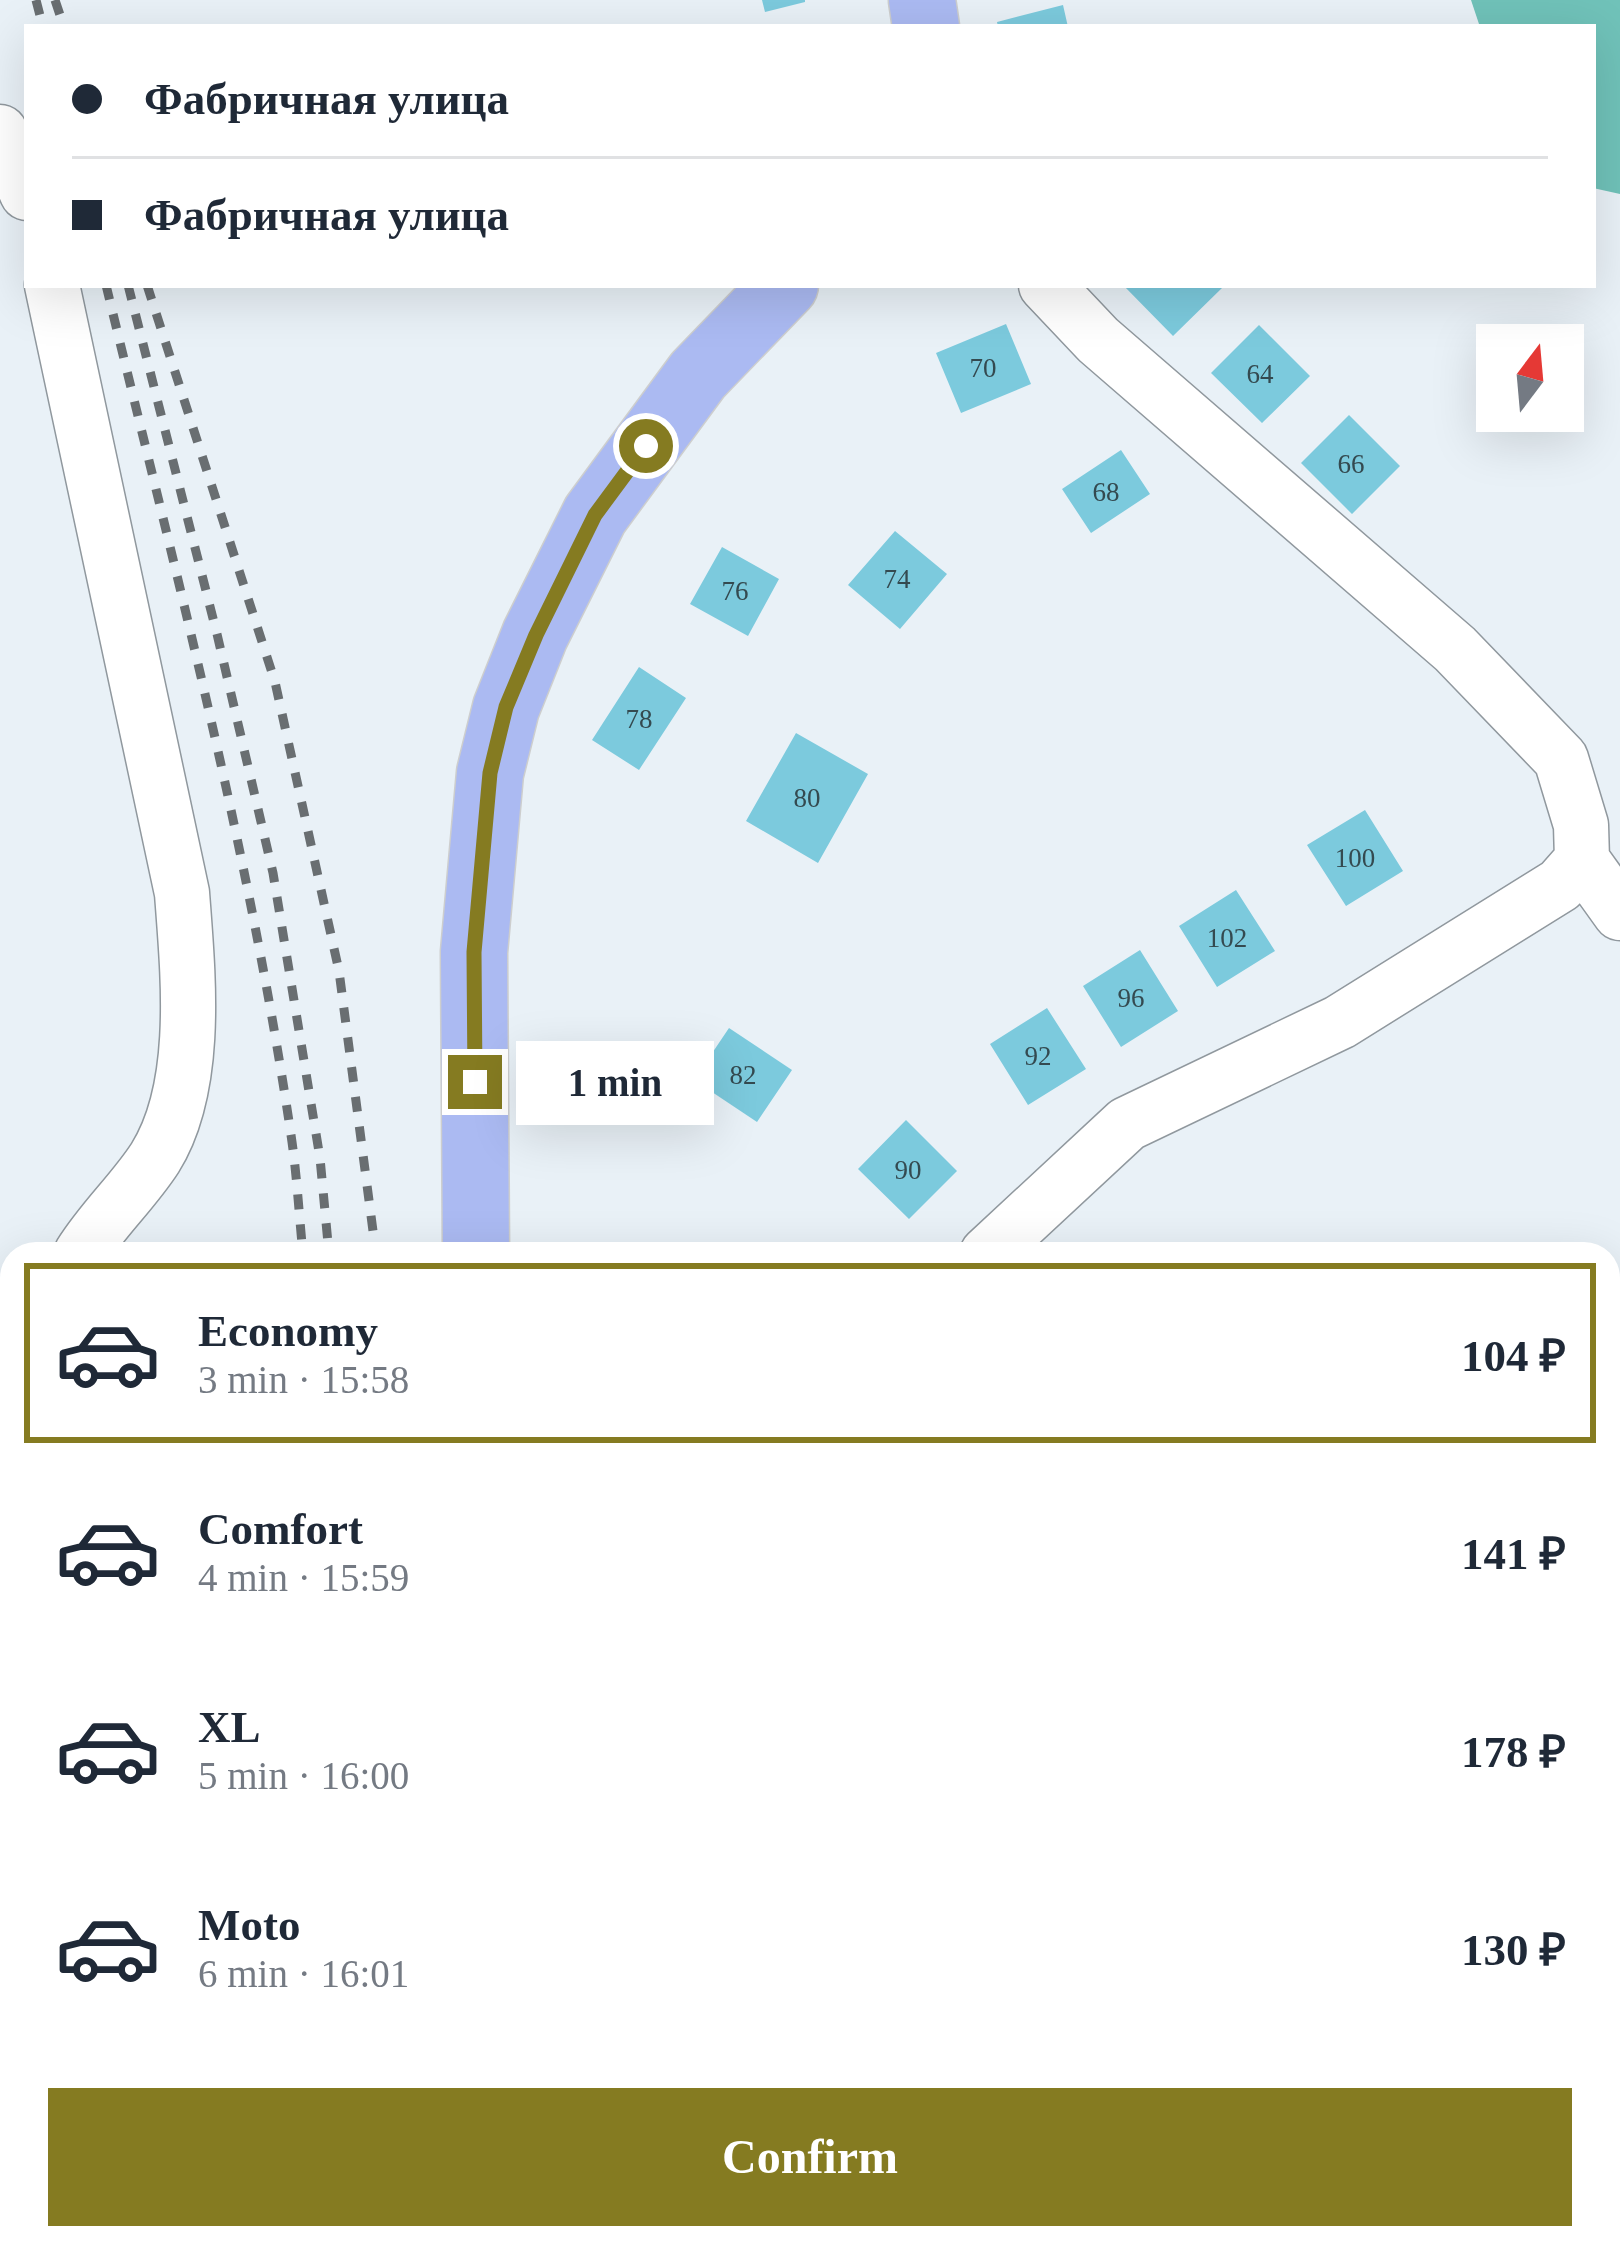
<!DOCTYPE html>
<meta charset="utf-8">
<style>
:root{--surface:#fff;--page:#f2f2f3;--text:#1f2937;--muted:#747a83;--line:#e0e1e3;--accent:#857b21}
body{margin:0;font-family:Georgia,serif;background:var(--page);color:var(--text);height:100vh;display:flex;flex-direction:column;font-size:45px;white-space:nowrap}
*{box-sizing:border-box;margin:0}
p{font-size:39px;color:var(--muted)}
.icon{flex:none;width:66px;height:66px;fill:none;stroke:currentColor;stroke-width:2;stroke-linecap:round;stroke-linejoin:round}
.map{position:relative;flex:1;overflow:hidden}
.drawer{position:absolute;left:0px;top:1242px;width:1620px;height:1008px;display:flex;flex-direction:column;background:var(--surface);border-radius:36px 36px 0 0;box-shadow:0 12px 48px #0002}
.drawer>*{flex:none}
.top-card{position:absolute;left:24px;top:24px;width:1572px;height:264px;border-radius:0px;box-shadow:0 12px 48px #0002;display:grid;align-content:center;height:264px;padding:0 48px;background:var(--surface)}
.needle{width:78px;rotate:16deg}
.tools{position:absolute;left:1476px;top:324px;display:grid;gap:24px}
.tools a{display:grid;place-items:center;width:108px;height:108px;border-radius:0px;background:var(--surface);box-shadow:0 12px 48px #0002;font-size:60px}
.end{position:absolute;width:54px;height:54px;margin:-27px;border:15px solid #857b21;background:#fff;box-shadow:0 0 0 6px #fff}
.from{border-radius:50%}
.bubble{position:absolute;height:84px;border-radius:0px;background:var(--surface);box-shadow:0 12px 48px #0002;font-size:39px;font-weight:700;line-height:84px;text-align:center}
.top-card b{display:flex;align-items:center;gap:42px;height:114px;font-size:45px}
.top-card b+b{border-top:3px solid var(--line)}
.top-card i{width:30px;height:30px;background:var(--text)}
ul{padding:21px 0 0;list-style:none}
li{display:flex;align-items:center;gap:36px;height:180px;margin:0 24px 18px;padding:0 24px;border:6px solid transparent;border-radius:0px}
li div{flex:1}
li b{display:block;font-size:45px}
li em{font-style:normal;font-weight:700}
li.active{border-color:var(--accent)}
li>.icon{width:108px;height:108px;stroke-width:1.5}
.cta{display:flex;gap:24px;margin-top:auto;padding:24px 48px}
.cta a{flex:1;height:138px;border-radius:0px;background:var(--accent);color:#fff;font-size:48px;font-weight:700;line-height:138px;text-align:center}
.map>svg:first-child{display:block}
</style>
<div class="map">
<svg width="1620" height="2250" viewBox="0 0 1620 2250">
<rect width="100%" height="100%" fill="#e9f1f7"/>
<path fill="#70c2b9" d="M1471,0H1620V194L1593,188V27H1480Z"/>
<path fill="#7ccadd" d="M762,0H805V2L765,12Z
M1063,5L1068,27H998L997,22Z
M1123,285H1219L1222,288L1173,336Z
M1006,324L1031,384L961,413L936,353Z
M1259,325L1310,376L1262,423L1211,373Z
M1349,415L1400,466L1352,514L1301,463Z
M1121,450L1150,494L1091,533L1062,489Z
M895,531L947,574L900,629L848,585Z
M722,547L779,579L748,636L690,604Z
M639,667L686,698L639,770L592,740Z
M796,733L868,774L818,863L746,821Z
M1365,810L1403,871L1346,906L1307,845Z
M1236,890L1275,951L1217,987L1179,926Z
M1140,950L1178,1011L1121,1047L1083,986Z
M1047,1008L1086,1069L1028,1105L990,1044Z
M729,1028L792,1070L757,1122L694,1080Z
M906,1120L957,1171L909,1219L858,1169Z
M0,1513L12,1521V1601L9,1605L0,1598Z
M513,2238H590L586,2250H509Z
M797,2238H846L877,2249L793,2250Z
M885,2238H1136L1130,2250H909Z"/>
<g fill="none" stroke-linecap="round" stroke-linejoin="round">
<defs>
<path id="minor" d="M0,132L27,193
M52,285L182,893C188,974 200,1086 155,1158C133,1192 102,1220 81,1254
M1582,860L1620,913
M987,1254L1127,1124L1340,1022L1560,885L1582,860L1581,825L1561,759L1455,649L1098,340L1046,285
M0,1388L12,1368
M1608,1858L1620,1819
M1608,2108L1620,2150
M860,2238L885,2250"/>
<path id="major" d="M922,0L926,27
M476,1254L474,952L490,773L506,708L535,635L595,515L698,375L785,285
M452,2250L455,2238"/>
</defs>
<use href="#minor" stroke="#90989e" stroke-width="57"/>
<use href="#major" stroke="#cdcece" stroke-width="69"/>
<use href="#minor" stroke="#fff" stroke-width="54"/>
<use href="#major" stroke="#abbaf2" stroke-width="66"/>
<path stroke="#696e71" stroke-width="9" stroke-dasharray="15 15" stroke-linecap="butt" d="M36,0L43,27
M55,0L64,27
M106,285C174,566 249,849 291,1135C297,1175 299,1215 303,1254
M128,285L217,634L273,873L320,1158L329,1254
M147,285L275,682L339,971L376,1254
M260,2250L261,2238
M290,2250L291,2238
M324,2250L325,2238"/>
</g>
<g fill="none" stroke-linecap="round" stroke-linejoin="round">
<path stroke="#857b21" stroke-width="15" d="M475,1082L474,952L490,773L506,707L536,635L595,515L646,446"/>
</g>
<g text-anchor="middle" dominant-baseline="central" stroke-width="9" stroke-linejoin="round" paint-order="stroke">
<g font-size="27" fill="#344a50">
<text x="983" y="368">70</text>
<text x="1260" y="374">64</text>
<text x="1351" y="464">66</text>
<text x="1106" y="492">68</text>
<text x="897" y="579">74</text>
<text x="735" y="591">76</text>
<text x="639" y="719">78</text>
<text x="807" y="798">80</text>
<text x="1355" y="858">100</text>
<text x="1227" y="938">102</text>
<text x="1131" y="998">96</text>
<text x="1038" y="1056">92</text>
<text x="743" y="1075">82</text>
<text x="908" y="1170">90</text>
</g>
</g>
</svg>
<div class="tools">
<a><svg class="needle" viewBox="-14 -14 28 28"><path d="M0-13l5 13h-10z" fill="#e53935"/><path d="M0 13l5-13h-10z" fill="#747a83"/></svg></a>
</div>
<i class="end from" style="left:646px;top:446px"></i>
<i class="end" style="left:475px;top:1082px"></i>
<div class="bubble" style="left:516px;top:1041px;width:198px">1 min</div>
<div class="top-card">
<b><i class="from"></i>Фабричная улица</b>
<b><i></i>Фабричная улица</b>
</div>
<section class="drawer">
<ul>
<li class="active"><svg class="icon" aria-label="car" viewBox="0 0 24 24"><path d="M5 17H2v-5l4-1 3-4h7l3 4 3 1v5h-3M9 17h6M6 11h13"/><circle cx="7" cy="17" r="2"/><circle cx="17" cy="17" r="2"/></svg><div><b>Economy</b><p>3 min · 15:58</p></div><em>104 ₽</em></li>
<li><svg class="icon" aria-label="car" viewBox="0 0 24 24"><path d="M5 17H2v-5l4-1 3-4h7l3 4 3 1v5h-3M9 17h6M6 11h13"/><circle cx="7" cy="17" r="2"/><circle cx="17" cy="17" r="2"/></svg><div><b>Comfort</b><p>4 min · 15:59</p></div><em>141 ₽</em></li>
<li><svg class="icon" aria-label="car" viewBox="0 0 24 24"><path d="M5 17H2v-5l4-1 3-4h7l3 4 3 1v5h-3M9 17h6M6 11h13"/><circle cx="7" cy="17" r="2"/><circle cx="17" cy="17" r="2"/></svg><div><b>XL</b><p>5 min · 16:00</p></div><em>178 ₽</em></li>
<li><svg class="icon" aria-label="car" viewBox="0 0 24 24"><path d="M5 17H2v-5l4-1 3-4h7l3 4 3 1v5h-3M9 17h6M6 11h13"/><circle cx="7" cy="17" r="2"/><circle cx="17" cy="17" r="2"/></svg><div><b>Moto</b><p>6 min · 16:01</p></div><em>130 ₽</em></li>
</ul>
<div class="cta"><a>Confirm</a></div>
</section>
</div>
